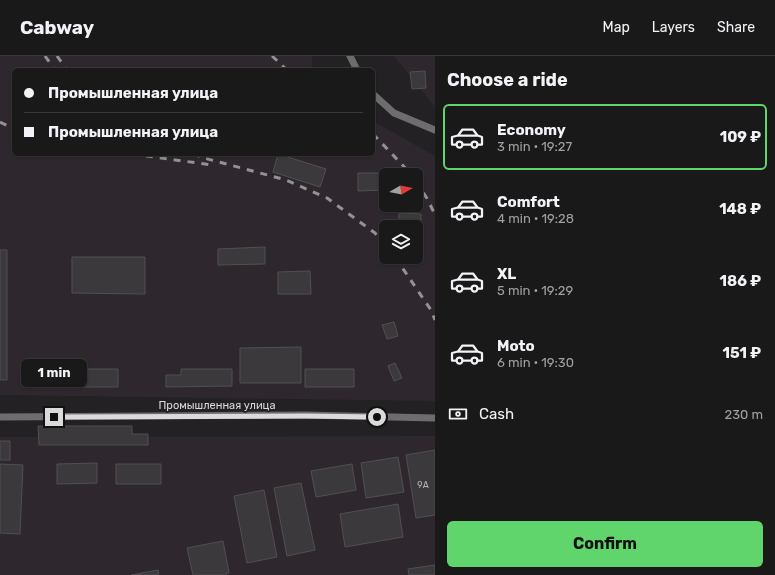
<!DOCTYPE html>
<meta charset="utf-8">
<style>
:root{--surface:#1a191a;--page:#272627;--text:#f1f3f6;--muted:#9fa0a2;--line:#383839;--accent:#60d56b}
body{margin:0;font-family:Rubik,sans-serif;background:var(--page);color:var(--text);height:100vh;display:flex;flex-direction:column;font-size:15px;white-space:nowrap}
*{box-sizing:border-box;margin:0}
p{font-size:13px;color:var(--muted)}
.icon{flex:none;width:22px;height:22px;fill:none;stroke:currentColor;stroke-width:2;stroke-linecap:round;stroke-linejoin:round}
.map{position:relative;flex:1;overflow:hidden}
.sheet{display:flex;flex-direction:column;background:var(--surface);width:340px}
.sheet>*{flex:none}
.guide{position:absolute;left:12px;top:12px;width:363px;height:88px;border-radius:6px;box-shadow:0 1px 3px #0004,0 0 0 1px var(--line);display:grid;align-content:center;height:88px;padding:0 12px;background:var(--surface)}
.needle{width:26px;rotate:81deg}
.tools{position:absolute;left:379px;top:112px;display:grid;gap:8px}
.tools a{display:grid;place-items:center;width:44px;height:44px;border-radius:6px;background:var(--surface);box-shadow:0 1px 3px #0004,0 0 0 1px var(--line);font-size:20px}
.end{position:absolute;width:18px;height:18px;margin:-9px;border:5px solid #dcdbdc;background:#111;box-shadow:0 0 0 2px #111}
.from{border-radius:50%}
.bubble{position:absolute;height:28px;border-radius:6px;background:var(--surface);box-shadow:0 1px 3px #0004,0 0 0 1px var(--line);font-size:13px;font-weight:700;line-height:28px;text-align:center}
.guide b{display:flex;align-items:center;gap:14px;height:38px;font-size:15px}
.guide b+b{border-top:1px solid var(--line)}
.guide i{width:10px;height:10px;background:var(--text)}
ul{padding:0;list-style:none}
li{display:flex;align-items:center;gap:12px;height:66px;margin:0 8px 6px;padding:0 4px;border:2px solid transparent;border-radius:6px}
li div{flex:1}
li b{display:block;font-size:15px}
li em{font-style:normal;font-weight:700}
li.on{border-color:var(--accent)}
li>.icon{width:36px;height:36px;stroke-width:1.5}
h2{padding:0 12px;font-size:18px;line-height:48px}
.pay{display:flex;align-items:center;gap:10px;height:44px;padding:0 12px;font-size:15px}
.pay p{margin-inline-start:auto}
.cta{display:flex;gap:8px;margin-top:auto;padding:8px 12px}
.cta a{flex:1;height:46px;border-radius:6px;background:var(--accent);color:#111;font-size:16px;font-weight:700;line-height:46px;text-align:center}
header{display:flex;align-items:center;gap:24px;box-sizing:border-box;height:56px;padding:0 20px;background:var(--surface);border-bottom:1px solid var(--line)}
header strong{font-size:19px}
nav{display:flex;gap:22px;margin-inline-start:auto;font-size:14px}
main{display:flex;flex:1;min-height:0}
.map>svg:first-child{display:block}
</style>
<header>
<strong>Cabway</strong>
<nav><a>Map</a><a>Layers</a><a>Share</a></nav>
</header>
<main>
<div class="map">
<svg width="435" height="519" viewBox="0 0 435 519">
<rect width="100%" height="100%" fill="#232123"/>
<path fill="#2e282e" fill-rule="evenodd" d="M0,0H312V14H14V98H373V65L435,100V345L0,339ZM386,119H416V149H386ZM386,171H416V201H386Z
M394,0H435V51Z
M435,380V519H0V381Z"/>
<path fill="#3b393b" stroke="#524f52" d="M425,15L426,32L412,33L410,16Z
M278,98L326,113L320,131L273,116Z
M358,117H399V119H386V134L358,135Z
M399,157L421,158V184H416V171H399Z
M265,191V208L218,209V193Z
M0,194H7V324H0Z
M72,201H145V238L72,237Z
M310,215L311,238H278V216Z
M394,266L398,280L387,283L382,269Z
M301,291V327H240V292Z
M395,307L402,322L394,325L388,310Z
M53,313H118V331H53Z
M181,313H232V330L166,331V319H181Z
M305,313H354V331H305Z
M38,370H132V378H148V389H39Z
M0,385H10V404H0Z
M435,394V459L416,462L406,399Z
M398,401L404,436L366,442L361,407Z
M97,407V427L57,428V408Z
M0,408L23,409L20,478L0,477Z
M116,408H161V428H116Z
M352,408L356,434L316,441L311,415Z
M301,427L315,494L287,500L274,432Z
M264,434L277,501L247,507L234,440Z
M398,448L403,481L345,491L340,458Z
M223,485L229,517H226V519H193L187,492Z
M435,509V519H409L408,513Z
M158,514L159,519H131Z"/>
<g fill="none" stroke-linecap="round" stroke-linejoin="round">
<path stroke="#6e6d6e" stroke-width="7" d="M350,0L357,14
M373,38L394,57L435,74
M0,361L305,359L435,362"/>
<path stroke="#939293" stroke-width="3" stroke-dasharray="7 7" stroke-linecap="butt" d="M45,0L55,14
M57,0L67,14
M272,0L287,14
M0,66L14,73
M373,78L412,119
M132,98L212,109
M193,98L204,102L286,124L327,142L375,177L386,190
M416,125L428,144L435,159
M395,201L431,254L435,264"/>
</g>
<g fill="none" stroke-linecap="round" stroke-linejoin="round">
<path stroke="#dcdbdc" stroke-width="5" d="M54,361L305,360L377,361"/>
</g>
<g text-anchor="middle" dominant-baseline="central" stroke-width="3.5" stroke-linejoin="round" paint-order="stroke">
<g font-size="9" fill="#b4b2b4">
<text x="423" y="429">9А</text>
</g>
<g font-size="11" fill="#dcdbdc" stroke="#232123">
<text x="217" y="349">Промышленная улица</text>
</g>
</g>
</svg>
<div class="tools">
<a><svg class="needle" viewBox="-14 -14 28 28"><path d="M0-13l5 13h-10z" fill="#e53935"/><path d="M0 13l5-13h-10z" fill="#9fa0a2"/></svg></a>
<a><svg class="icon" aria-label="layers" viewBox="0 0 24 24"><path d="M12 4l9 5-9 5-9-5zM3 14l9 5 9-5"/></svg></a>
</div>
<i class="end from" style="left:377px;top:361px"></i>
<i class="end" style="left:54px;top:361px"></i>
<div class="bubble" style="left:21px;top:303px;width:66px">1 min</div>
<div class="guide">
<b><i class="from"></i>Промышленная улица</b>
<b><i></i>Промышленная улица</b>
</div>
</div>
<section class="sheet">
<h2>Choose a ride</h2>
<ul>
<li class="on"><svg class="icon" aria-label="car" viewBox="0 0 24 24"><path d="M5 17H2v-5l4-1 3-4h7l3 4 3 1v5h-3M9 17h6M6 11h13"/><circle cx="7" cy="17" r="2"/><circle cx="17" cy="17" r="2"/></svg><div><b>Economy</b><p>3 min · 19:27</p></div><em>109 ₽</em></li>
<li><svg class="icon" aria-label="car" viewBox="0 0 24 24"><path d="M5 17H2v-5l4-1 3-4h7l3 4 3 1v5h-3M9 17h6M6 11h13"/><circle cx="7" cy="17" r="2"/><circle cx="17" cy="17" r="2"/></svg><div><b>Comfort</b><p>4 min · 19:28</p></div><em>148 ₽</em></li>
<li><svg class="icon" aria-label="car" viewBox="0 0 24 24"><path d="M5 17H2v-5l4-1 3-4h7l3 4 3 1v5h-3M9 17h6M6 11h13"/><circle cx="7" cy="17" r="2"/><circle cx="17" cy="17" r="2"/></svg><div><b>XL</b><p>5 min · 19:29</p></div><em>186 ₽</em></li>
<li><svg class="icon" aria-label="car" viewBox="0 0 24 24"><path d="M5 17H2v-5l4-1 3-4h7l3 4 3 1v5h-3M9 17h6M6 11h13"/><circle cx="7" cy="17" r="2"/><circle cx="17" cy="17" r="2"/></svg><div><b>Moto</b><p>6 min · 19:30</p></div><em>151 ₽</em></li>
</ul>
<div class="pay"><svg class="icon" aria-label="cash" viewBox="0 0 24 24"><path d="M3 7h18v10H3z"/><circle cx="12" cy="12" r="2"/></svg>Cash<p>230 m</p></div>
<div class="cta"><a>Confirm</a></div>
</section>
</main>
